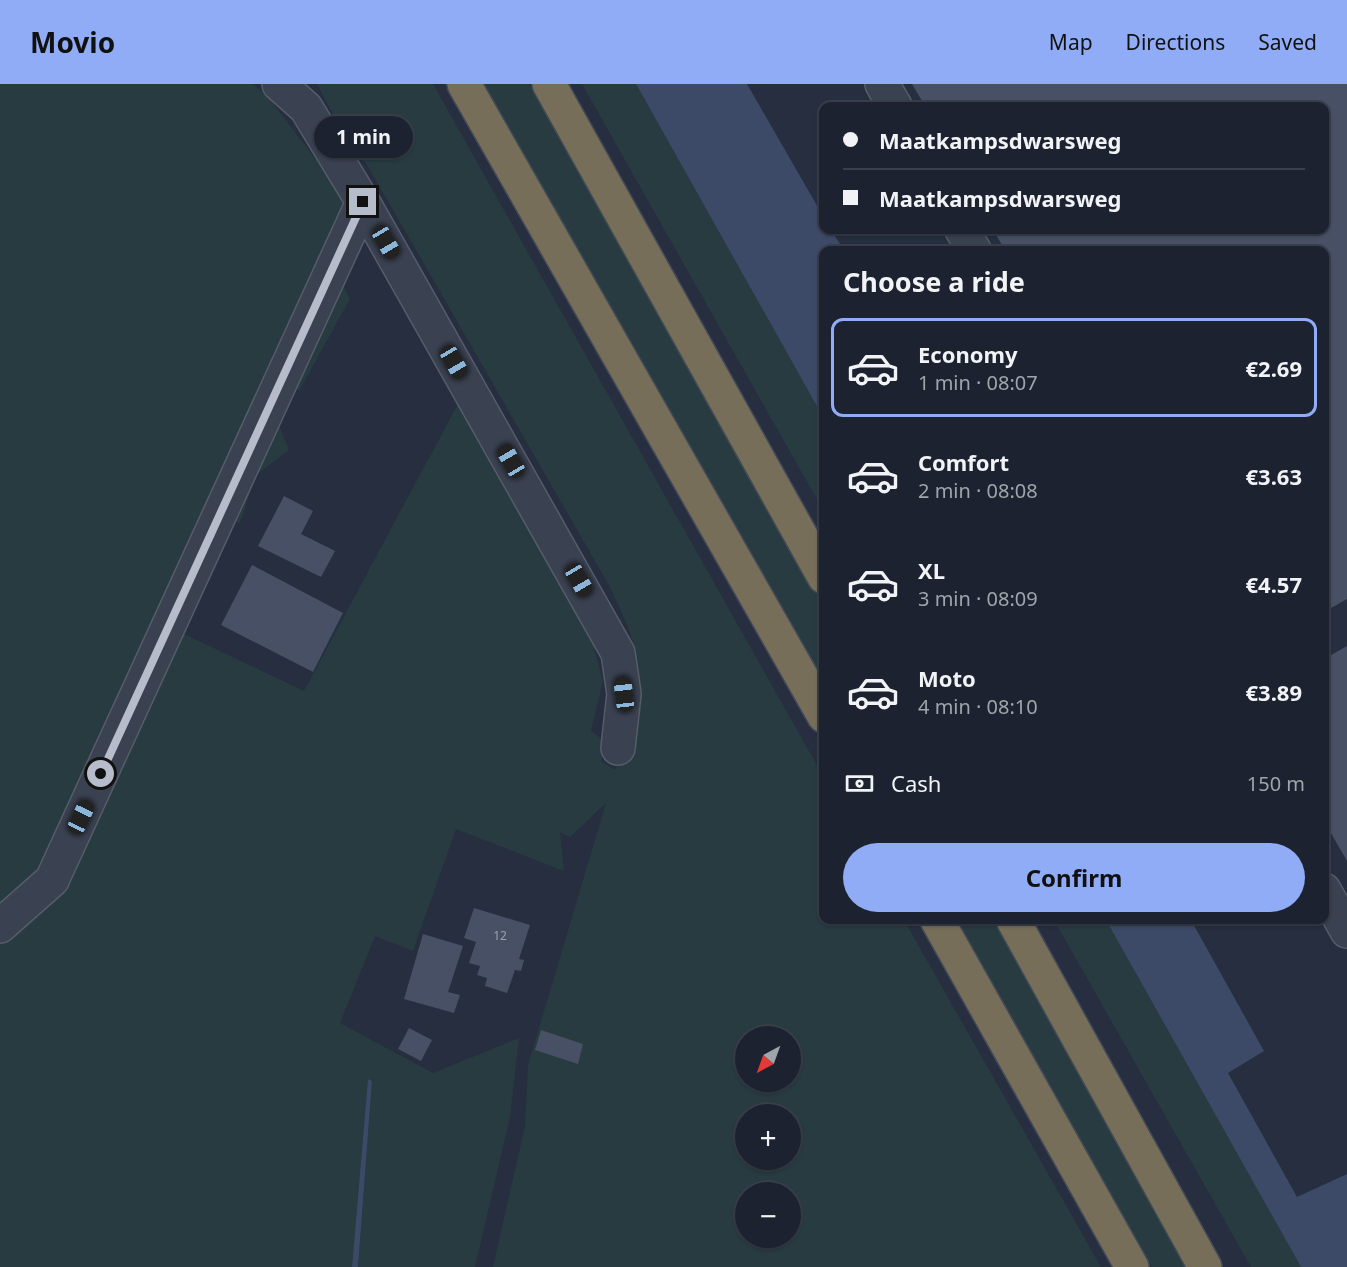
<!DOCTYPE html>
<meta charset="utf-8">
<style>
:root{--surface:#1c2230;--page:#292f3c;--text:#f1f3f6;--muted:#a0a4ab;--line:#3a3f4c;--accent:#91acf6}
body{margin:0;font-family:"Noto Sans",sans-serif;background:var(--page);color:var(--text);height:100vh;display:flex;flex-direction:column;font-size:22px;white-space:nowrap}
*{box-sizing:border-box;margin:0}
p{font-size:20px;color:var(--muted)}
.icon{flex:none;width:33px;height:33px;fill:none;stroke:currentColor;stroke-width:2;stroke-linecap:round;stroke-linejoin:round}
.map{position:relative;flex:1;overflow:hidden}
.sheet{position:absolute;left:819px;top:162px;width:510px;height:678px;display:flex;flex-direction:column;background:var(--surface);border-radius:12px;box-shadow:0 2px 4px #0004,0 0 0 2px var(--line)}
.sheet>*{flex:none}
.guide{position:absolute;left:819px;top:18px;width:510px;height:132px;border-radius:12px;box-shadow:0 2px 4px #0004,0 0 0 2px var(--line);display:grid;align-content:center;height:132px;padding:0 24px;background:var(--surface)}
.needle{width:39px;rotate:221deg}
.controls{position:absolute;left:735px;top:942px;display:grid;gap:12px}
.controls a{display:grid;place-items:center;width:66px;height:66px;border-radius:50%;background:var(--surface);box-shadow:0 2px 4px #0004,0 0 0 2px var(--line);font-size:30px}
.end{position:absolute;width:27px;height:27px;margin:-14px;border:8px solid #b7bcca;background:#111;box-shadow:0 0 0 3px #111}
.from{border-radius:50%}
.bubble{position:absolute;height:42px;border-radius:21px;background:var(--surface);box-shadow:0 2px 4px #0004,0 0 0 2px var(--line);font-size:20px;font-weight:700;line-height:42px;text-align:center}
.car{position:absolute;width:18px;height:36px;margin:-18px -9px;border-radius:8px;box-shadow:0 0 4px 2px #0007;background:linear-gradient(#222 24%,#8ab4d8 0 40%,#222 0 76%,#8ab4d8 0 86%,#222 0)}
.guide b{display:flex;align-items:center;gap:21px;height:57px;font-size:22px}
.guide b+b{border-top:2px solid var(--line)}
.guide i{width:15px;height:15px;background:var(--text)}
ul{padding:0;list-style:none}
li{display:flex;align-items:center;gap:18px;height:99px;margin:0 12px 9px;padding:0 12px;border:3px solid transparent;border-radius:12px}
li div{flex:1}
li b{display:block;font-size:22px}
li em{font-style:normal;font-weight:700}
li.current{border-color:var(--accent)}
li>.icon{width:54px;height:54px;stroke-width:1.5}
h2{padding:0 24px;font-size:27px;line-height:72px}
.pay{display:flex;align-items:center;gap:15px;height:66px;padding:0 24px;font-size:22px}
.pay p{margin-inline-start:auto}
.action{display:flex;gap:12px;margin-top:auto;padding:12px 24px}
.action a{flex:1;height:69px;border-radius:36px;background:var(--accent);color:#111;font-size:24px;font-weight:700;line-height:69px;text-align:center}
header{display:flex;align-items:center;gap:36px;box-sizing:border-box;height:84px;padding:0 30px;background:var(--accent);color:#111}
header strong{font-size:28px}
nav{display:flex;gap:33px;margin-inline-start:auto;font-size:21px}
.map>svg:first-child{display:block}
</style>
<header>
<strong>Movio</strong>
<nav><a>Map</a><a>Directions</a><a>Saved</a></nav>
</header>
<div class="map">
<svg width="1347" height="1183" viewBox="0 0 1347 1183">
<rect width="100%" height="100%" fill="#262e40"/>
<path fill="#283b41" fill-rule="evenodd" d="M0,0H252L265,9L314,73L351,125L44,788L0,829Z
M317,0H433L823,692L824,836H904L1101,1183H493L525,1042L528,981L606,719L570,753L560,748L564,787L456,745L413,867L375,852L340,939L433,989L519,954L510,1033L475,1183H358L372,997L368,995L352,1183H0V852L65,794L176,546L304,607L459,318L561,496L593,560L603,597L591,647L606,658L601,677L615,686C632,652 641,597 633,559C628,540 618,521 610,503L366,79L349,61ZM746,952H790V998H746ZM746,1030H790V1076H746ZM746,1108H790V1154H746Z
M481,0H529L815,504L823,519V605Z
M582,0H636L823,333V426Z
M343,202L350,215L299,307L291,295L331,205Z
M276,334L289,366L256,391L240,439L227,435Z
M955,836H1001L1196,1183H1152Z
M1054,836H1106L1301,1183H1251Z"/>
<path fill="#3c4a68" d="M636,0H747L823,132L824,146H831L844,166H824L823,333Z
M1106,836H1191L1264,967L1228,989L1297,1113L1347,1090V1183H1301Z
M368,995L372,997L358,1183H352Z"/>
<path fill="#475064" d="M912,0H1347V515L1324,528V166H1005L993,146H1324V22H925Z
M284,412L313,427L301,450L335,467L321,493L258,462Z
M252,481L343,529L313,588L221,541Z
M1347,562V777L1324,737V575Z
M474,824L530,841L519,875L524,876L521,887L515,886L507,909L485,902L487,894L477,891L480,882L469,879L476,858L464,854Z
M423,850L463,862L448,908L460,911L454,929L404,915Z
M409,944L432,956L421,977L398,965Z
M541,946L583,960L578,980L535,966Z"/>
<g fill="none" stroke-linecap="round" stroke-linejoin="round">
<defs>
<path id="minor" d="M279,0L306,24L363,118L618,569L624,610L618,664
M882,0L895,22
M962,146L974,166
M1324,806L1347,847
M0,842L52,796L363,118"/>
<path id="highway" d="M464,0L824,632
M549,0L824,493
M937,836L1132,1183
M1013,836L1205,1183"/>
</defs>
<use href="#minor" stroke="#555c6a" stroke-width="36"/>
<use href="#highway" stroke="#424957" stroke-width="36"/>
<use href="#minor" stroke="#3a4150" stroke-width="33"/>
<use href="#highway" stroke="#766e58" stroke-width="33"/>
</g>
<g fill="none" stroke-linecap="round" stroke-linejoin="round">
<path stroke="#b7bcca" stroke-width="8" d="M101,690L363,118"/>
</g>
<g text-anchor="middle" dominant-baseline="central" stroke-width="4.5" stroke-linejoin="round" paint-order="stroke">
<g font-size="12" fill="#9ba1b0">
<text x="500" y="851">12</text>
</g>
</g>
</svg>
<div class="controls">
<a><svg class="needle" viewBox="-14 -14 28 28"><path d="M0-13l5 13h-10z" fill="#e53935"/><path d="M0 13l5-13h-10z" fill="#a0a4ab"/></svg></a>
<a>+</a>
<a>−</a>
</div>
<i class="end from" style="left:101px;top:690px"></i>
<i class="end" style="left:363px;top:118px"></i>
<div class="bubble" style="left:314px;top:32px;width:99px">1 min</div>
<i class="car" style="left:386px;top:158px;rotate:150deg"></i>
<i class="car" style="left:454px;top:278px;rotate:150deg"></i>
<i class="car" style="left:511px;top:377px;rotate:330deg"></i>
<i class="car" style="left:579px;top:496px;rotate:150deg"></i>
<i class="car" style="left:624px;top:610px;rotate:353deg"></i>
<i class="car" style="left:81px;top:733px;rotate:25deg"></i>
<div class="guide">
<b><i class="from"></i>Maatkampsdwarsweg</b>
<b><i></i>Maatkampsdwarsweg</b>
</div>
<section class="sheet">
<h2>Choose a ride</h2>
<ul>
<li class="current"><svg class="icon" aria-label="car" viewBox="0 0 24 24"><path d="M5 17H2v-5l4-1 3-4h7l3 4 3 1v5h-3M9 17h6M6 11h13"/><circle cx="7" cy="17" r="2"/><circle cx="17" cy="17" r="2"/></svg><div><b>Economy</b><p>1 min · 08:07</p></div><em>€2.69</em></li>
<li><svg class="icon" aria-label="car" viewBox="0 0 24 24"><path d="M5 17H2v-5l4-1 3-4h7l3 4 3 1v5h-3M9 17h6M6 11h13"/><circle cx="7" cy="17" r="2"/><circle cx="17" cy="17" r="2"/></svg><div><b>Comfort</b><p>2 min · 08:08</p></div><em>€3.63</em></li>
<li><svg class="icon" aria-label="car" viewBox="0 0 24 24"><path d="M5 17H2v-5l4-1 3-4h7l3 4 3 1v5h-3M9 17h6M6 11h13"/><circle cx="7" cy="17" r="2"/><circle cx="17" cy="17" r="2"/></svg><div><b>XL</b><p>3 min · 08:09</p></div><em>€4.57</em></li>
<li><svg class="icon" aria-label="car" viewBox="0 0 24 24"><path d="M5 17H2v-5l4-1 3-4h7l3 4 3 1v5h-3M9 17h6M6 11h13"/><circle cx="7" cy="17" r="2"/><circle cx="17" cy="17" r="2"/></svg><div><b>Moto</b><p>4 min · 08:10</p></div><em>€3.89</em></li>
</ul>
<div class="pay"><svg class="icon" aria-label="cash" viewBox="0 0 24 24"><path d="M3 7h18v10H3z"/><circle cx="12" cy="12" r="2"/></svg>Cash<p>150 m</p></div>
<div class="action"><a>Confirm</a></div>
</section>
</div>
